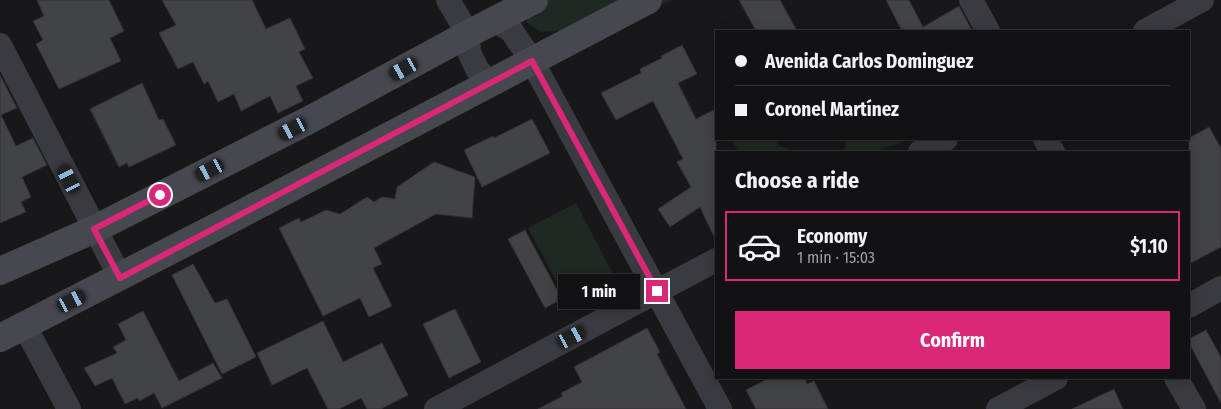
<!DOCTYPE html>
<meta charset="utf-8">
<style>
:root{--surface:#121214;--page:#1b1b1d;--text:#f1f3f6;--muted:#9c9ea0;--line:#313234;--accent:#db2777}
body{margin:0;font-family:"Fira Sans Condensed",sans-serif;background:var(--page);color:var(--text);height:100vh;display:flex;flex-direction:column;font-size:19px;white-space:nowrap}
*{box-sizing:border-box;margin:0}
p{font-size:16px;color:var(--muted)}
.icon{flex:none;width:28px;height:28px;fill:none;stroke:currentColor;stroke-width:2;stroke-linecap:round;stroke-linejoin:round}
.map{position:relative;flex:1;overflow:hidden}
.details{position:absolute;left:715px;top:151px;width:475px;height:228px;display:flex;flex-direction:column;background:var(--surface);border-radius:0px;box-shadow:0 2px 12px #0003,0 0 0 1px var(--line)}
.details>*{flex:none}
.hud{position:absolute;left:715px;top:30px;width:475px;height:110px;border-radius:0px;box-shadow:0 2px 12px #0003,0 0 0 1px var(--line);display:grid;align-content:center;height:110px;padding:0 20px;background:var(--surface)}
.end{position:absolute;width:22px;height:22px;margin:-11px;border:6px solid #db2777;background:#fff;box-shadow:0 0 0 2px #fff}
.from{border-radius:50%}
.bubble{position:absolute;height:35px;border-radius:0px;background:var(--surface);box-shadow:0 2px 12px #0003,0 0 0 1px var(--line);font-size:16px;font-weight:700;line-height:35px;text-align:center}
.car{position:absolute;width:15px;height:30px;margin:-15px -8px;border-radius:6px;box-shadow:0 0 4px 1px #0007;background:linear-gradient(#222 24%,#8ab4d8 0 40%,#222 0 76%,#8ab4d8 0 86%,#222 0)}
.hud b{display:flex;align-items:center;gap:18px;height:48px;font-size:19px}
.hud b+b{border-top:1px solid var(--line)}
.hud i{width:12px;height:12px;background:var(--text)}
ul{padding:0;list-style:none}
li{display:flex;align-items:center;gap:15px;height:70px;margin:0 10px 8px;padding:0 10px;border:2px solid transparent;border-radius:0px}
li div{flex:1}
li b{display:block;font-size:19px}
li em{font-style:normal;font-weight:700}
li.current{border-color:var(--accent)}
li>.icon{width:45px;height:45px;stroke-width:1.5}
h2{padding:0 20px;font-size:22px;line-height:60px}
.cta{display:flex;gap:10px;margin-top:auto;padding:10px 20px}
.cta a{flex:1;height:58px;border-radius:0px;background:var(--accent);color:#fff;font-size:20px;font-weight:700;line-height:58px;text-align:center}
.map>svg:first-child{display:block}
</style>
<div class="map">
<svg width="1221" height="409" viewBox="0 0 1221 409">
<rect width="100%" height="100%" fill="#18181a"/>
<path fill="#1f2821" d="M542,0H674L560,31L541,32L526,22L531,10Z
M731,139H775L778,145L797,152H739Z
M844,139H905C897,148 887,144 878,152H845L846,144Z
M576,203L614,276L567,301L528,228Z"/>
<path fill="#424347" stroke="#323236" d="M37,0H109L124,31L110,38L121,61L59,89L36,44L43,40L33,21L44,16Z
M162,0H252L266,29L290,18L305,49L299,52L313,78L296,86L303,101L278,113L270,96L241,111L234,94L218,102L208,81L204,84L193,62L178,69L159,33L176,25Z
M739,0H780L797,31H756Z
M886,0H909L923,27L959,6L972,31H902Z
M682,45L697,74L678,83L696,119L716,109V241L700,207L670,227L658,209L691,187L677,162L683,159L653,101L616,120L601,93L641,73L640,69L662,58L661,56Z
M0,75L17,108L1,115L16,146L33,138L47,165L22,177L31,197L21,202L26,212L0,223Z
M142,83L159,120L163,119L176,145L129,167L127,163L119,167L90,109Z
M532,119L550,153L482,187L464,150L493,136L494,138Z
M1209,127L1221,148V247L1189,264V138Z
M434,162L475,177L472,218L436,214L374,248L382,264L373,268L392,306L369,317L360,298L323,316L279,228L299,218L301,222L326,210L340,214L367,197L374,202L382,197L395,199L397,187Z
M525,230L562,299L545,308L508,239Z
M193,264L215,303L227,299L256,357L222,374L172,275Z
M455,309L481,362L449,378L423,324Z
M143,311L179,381L213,363L222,378L162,408L154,393L139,401L138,398L125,404L112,378L95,386L84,368L117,353L113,347L126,340L118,324Z
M323,321L343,362L382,343L408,395L381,409H367L361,398L339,409H328L307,368L272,385L257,353Z
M647,328L660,352L657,354L686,409H538L563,396L561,393L582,382L574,367Z
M1206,330L1221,357V403L1189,343V339Z
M769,378H804L807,384L814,381L828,409H756L746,390Z
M1114,389L1123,409H1072Z"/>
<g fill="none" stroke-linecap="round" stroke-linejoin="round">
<path stroke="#3a3b41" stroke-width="24" d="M448,0L468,34L469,52L477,69L490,84
M971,0L988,31
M495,21L511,30L532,61L720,409
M1145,31L1202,0
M0,45L120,277
M1045,139L1053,152
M920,152L946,139
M1189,306L1221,288
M24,325L69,409
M1176,378L1194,409
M436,409L716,260
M998,409L1056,378"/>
<path stroke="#46484f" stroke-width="28" d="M0,271L95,229L309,120L468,34L534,0
M0,338L222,224L648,0"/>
</g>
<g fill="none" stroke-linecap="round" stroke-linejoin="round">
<path stroke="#db2777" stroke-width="6" d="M160,195L94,229L120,278L532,61L657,291"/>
</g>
</svg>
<i class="end from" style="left:160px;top:195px"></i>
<i class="end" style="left:657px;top:291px"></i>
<div class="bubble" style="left:558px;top:274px;width:82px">1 min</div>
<i class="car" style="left:404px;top:69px;rotate:241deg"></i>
<i class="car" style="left:293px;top:129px;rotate:243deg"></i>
<i class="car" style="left:210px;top:170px;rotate:243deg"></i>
<i class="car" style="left:69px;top:179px;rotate:333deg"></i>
<i class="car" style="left:72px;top:301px;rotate:63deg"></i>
<i class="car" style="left:572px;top:337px;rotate:62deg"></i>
<div class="hud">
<b><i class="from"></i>Avenida Carlos Dominguez</b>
<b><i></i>Coronel Martínez</b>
</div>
<section class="details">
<h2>Choose a ride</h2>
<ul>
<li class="current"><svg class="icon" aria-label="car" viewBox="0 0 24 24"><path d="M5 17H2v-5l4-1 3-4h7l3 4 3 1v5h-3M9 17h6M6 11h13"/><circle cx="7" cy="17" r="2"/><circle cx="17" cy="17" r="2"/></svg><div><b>Economy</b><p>1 min · 15:03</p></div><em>$1.10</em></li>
</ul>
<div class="cta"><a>Confirm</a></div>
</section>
</div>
